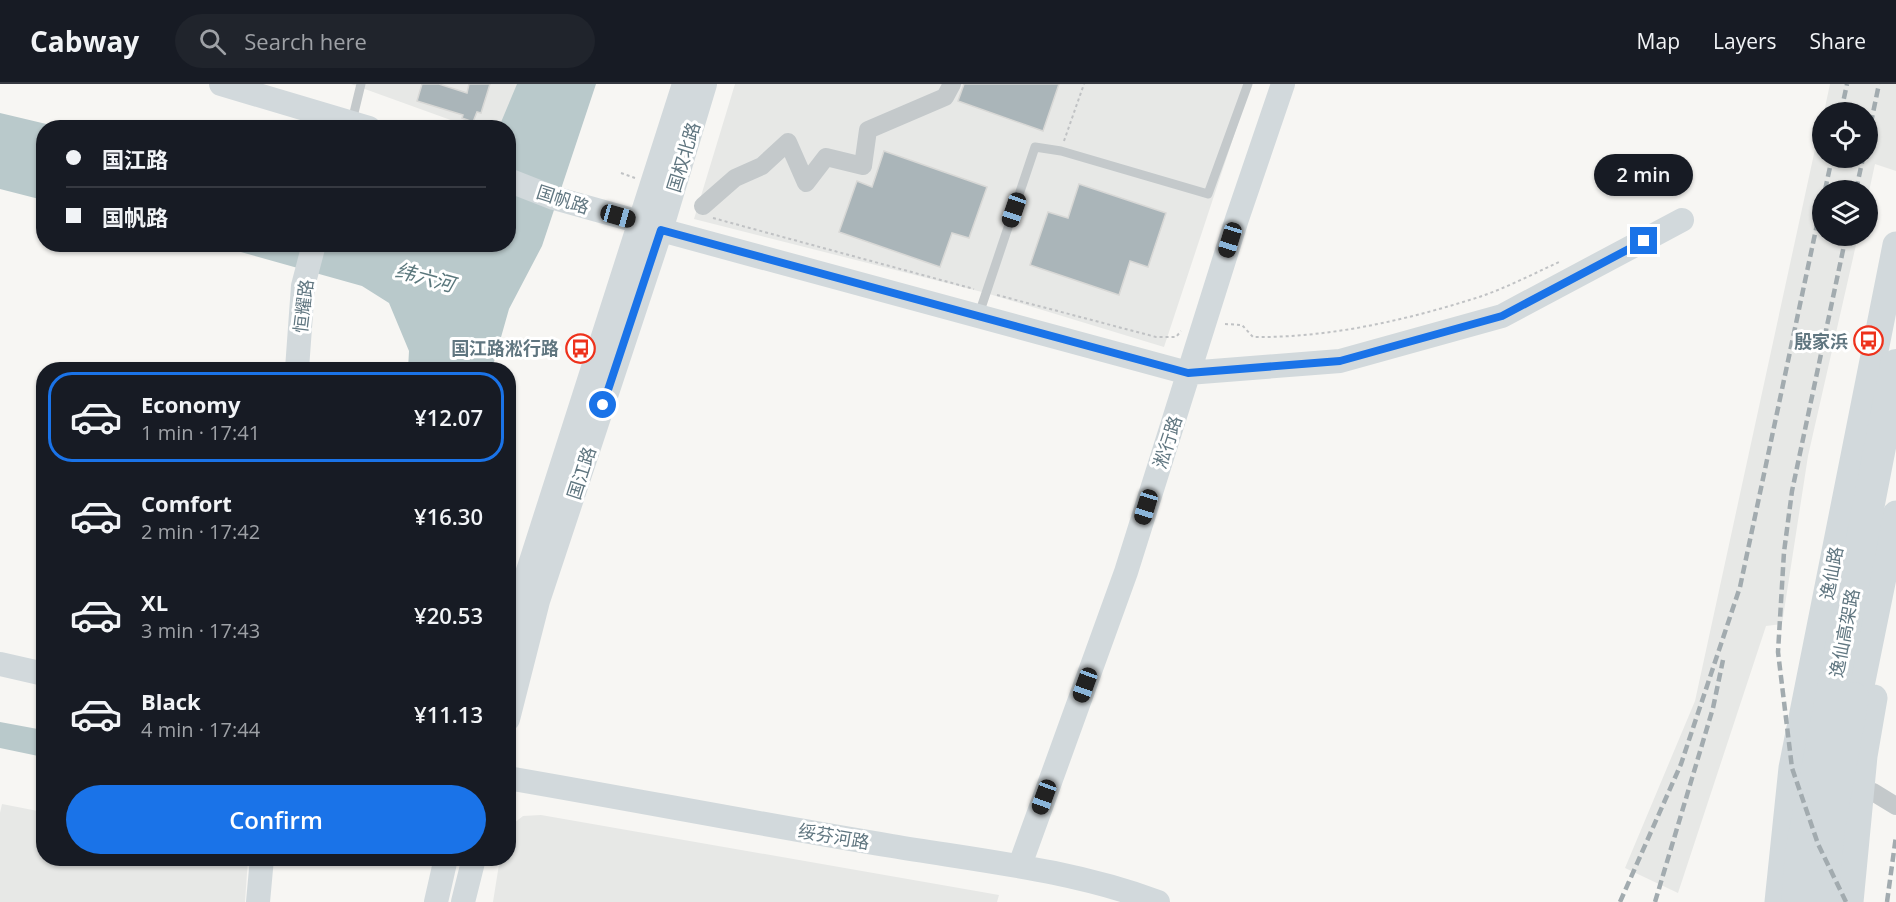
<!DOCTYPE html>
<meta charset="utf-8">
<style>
:root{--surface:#171b24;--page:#20242c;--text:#f1f3f6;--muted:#9ea1a6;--line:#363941;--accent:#1a73e8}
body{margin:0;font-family:"Open Sans","Noto Sans SC",sans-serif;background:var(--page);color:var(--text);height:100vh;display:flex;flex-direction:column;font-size:22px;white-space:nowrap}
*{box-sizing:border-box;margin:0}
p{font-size:20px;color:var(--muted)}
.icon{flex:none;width:33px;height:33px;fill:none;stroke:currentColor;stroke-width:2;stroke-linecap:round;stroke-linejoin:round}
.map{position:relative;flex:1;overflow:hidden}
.details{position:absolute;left:36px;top:278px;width:480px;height:504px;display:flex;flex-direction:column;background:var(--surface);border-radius:24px;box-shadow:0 2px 4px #0004}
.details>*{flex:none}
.guide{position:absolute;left:36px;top:36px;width:480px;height:132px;border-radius:24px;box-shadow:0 2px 4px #0004;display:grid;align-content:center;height:132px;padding:0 30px;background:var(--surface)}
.fabs{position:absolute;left:1812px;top:18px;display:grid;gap:12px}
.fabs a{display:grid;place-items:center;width:66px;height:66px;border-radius:50%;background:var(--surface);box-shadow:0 2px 4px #0004;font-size:30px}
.end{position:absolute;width:27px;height:27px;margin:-14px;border:8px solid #1a73e8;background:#fff;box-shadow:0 0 0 3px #fff}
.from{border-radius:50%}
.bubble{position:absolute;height:42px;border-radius:21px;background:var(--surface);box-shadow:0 2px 4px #0004;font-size:20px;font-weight:600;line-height:42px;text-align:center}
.car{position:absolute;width:18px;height:36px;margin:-18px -9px;border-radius:8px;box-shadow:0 0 4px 2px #0007;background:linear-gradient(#222 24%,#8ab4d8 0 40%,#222 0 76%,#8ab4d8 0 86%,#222 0)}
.guide b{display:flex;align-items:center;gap:21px;height:57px;font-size:22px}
.guide b+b{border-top:2px solid var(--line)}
.guide i{width:15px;height:15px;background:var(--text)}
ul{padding:10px 0 0;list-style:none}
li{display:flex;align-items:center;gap:18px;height:90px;margin:0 12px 9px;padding:0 18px;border:3px solid transparent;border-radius:24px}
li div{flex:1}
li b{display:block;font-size:22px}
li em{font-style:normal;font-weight:600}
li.selected{border-color:var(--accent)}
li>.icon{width:54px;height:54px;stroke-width:1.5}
.button{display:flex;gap:12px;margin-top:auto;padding:12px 30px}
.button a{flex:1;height:69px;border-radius:36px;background:var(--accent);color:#fff;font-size:24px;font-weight:600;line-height:69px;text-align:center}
header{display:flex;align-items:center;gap:36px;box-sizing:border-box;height:84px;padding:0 30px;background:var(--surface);border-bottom:2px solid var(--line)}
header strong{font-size:28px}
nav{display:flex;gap:33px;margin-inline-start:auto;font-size:21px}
.search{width:420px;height:54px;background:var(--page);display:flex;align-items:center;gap:15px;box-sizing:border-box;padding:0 21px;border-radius:33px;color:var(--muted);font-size:22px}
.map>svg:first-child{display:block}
</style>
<header>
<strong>Cabway</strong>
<div class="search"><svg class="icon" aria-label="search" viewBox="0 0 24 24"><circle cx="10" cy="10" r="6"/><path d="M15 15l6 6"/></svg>Search here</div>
<nav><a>Map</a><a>Layers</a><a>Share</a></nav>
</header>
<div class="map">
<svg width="1896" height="818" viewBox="0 0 1896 818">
<rect width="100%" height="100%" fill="#f7f6f3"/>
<path fill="#e7e8e6" d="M351,0H531L508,44L470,43Z
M735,0H1251L1164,263L986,209L694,135Z
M1830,0H1896V87L1875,80L1868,112V106H1822V152H1858L1808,372L1782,540L1766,542L1678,809L1625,784L1695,617L1822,33V74H1868V28H1824Z
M2,720L43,728L44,774H248L245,818H0V729Z
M541,731L999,811L997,818H493L500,774H508L509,743L523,732Z"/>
<path fill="#b9c9cb" d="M517,0H596L542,162L509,225L492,285H408L409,267L389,219L362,202L216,161L508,160V44L499,43Z
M0,29L59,43L44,44L43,116L0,105Z
M0,638L43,646V673L0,664Z"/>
<path fill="#aab5b9" stroke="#d8d8d6" stroke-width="1.5" d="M422,0H439L467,9L469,0H490L481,29L477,28L473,38L462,34L463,31L417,17Z
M964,0H1059L1043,47L958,17Z
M884,67L987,103L969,154L952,149L940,183L839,148L857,97L872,103Z
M1079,100L1166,129L1148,183L1130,177L1119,211L1030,181L1048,128L1068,134Z"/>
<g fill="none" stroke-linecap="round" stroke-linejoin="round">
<path stroke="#c0c2c4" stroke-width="2" stroke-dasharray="3 3" stroke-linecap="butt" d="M1064,57L1084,0
M621,89L635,94
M713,134L974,205
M997,211L1156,253H1176L1181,247
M1225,240L1242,241L1253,253C1329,254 1407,236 1479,213C1506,204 1533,190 1559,178"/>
<path stroke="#c4c9cb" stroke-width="9" d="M352,37L361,0
M979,230L1035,63L1061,67L1208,110L1248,0"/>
<path stroke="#c4c9cb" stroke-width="18" d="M703,122L735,94L762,82L788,58L806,99L826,73L863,82L868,46L945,13L952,0
M1873,708L1896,722"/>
<path stroke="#d2d9dc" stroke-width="24" d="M221,0L369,44
M508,96L554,114L640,138
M661,146L1188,289L1340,277L1502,232L1682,136
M297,285L303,202L314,160
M508,549L684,0
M0,580L44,590
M508,635L538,517L661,146L705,0
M508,694C636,716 764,741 892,762C982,777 1072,786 1158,818
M1020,781L1126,488L1237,135L1283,0
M258,818L262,774
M436,818L446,774
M463,818L474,774"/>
<path stroke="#d2d9dc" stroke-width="27" d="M1854,636L1896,430
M1778,818L1792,684L1896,161
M1850,818L1864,672L1874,614"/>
<path stroke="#d2d9dc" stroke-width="32" d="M1797,818L1801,768L1896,281
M1822,818L1829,744L1853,614"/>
<path stroke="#a2abaf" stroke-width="4.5" stroke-dasharray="9 4.5" stroke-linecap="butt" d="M1841,28L1847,0
M1868,53L1879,0
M1825,106L1832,74
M1856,106L1863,74
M1620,818L1681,680L1740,503L1822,117
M1655,818L1713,624L1723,576
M1846,818L1818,760L1792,684L1778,568L1784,468L1792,407L1846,152
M1887,818L1896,752"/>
</g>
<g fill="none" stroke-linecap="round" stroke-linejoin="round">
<path stroke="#1a73e8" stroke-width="8" d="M603,321L661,146L1188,289L1340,277L1502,232L1644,157"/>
</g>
<defs>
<symbol id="bus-ring" viewBox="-11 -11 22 22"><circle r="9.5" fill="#fff" stroke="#ee321c" stroke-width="1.5"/><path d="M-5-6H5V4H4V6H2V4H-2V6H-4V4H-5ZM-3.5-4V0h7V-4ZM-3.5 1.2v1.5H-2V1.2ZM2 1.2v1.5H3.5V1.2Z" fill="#ee321c"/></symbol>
</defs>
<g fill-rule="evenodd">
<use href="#bus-ring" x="1852" y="240" width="33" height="33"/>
<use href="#bus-ring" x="564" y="248" width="33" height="33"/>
</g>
<g text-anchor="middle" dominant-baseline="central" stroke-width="6" stroke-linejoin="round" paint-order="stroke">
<g font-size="18" fill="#607680" stroke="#fff">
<text transform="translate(683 73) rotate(-73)">国权北路</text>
<text transform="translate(563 115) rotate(18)">国帆路</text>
<text transform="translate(303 222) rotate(-83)">恒耀路</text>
<text transform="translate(1167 358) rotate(-72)">淞行路</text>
<text transform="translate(581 389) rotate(-72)">国江路</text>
<text transform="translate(1831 489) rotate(-79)">逸仙路</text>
<text transform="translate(1844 549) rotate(-79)">逸仙高架路</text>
<text transform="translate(834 752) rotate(10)">绥芬河路</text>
</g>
<g font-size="18" font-weight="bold" fill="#607680" stroke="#fff" text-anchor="end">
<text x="1848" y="257">殷家浜</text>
<text x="559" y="264">国江路淞行路</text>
</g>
<g font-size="20" font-style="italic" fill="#5a777c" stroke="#fff">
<text transform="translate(425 193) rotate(15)">纬六河</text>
</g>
</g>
</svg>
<div class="fabs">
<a><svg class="icon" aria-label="locate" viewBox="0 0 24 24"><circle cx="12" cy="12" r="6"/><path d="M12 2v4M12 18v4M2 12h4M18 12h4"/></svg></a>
<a><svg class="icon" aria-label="layers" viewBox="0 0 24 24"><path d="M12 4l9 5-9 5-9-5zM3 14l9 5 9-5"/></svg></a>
</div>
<i class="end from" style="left:603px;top:321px"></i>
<i class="end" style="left:1644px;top:157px"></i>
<div class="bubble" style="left:1594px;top:70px;width:99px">2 min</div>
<i class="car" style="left:1014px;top:126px;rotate:199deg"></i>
<i class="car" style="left:618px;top:132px;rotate:106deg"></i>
<i class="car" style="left:1230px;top:156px;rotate:197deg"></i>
<i class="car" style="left:1146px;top:423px;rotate:197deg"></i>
<i class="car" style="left:1085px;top:601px;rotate:200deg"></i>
<i class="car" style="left:1044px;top:713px;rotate:200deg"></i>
<div class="guide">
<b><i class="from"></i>国江路</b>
<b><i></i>国帆路</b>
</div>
<section class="details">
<ul>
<li class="selected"><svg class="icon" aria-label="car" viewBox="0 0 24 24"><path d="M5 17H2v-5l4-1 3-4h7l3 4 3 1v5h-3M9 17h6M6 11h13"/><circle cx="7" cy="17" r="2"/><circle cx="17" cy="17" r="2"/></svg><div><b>Economy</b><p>1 min · 17:41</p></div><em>¥12.07</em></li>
<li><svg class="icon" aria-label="car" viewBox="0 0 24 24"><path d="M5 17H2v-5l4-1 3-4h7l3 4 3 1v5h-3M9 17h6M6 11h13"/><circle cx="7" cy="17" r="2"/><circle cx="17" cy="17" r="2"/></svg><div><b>Comfort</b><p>2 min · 17:42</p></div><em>¥16.30</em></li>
<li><svg class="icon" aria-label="car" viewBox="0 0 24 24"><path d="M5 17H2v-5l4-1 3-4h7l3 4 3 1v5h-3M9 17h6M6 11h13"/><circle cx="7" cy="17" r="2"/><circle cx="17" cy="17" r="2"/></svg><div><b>XL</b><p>3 min · 17:43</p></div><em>¥20.53</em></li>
<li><svg class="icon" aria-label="car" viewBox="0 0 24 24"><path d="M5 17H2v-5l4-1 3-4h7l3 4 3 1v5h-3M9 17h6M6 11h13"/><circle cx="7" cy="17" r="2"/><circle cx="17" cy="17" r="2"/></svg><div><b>Black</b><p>4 min · 17:44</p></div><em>¥11.13</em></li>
</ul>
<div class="button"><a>Confirm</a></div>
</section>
</div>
